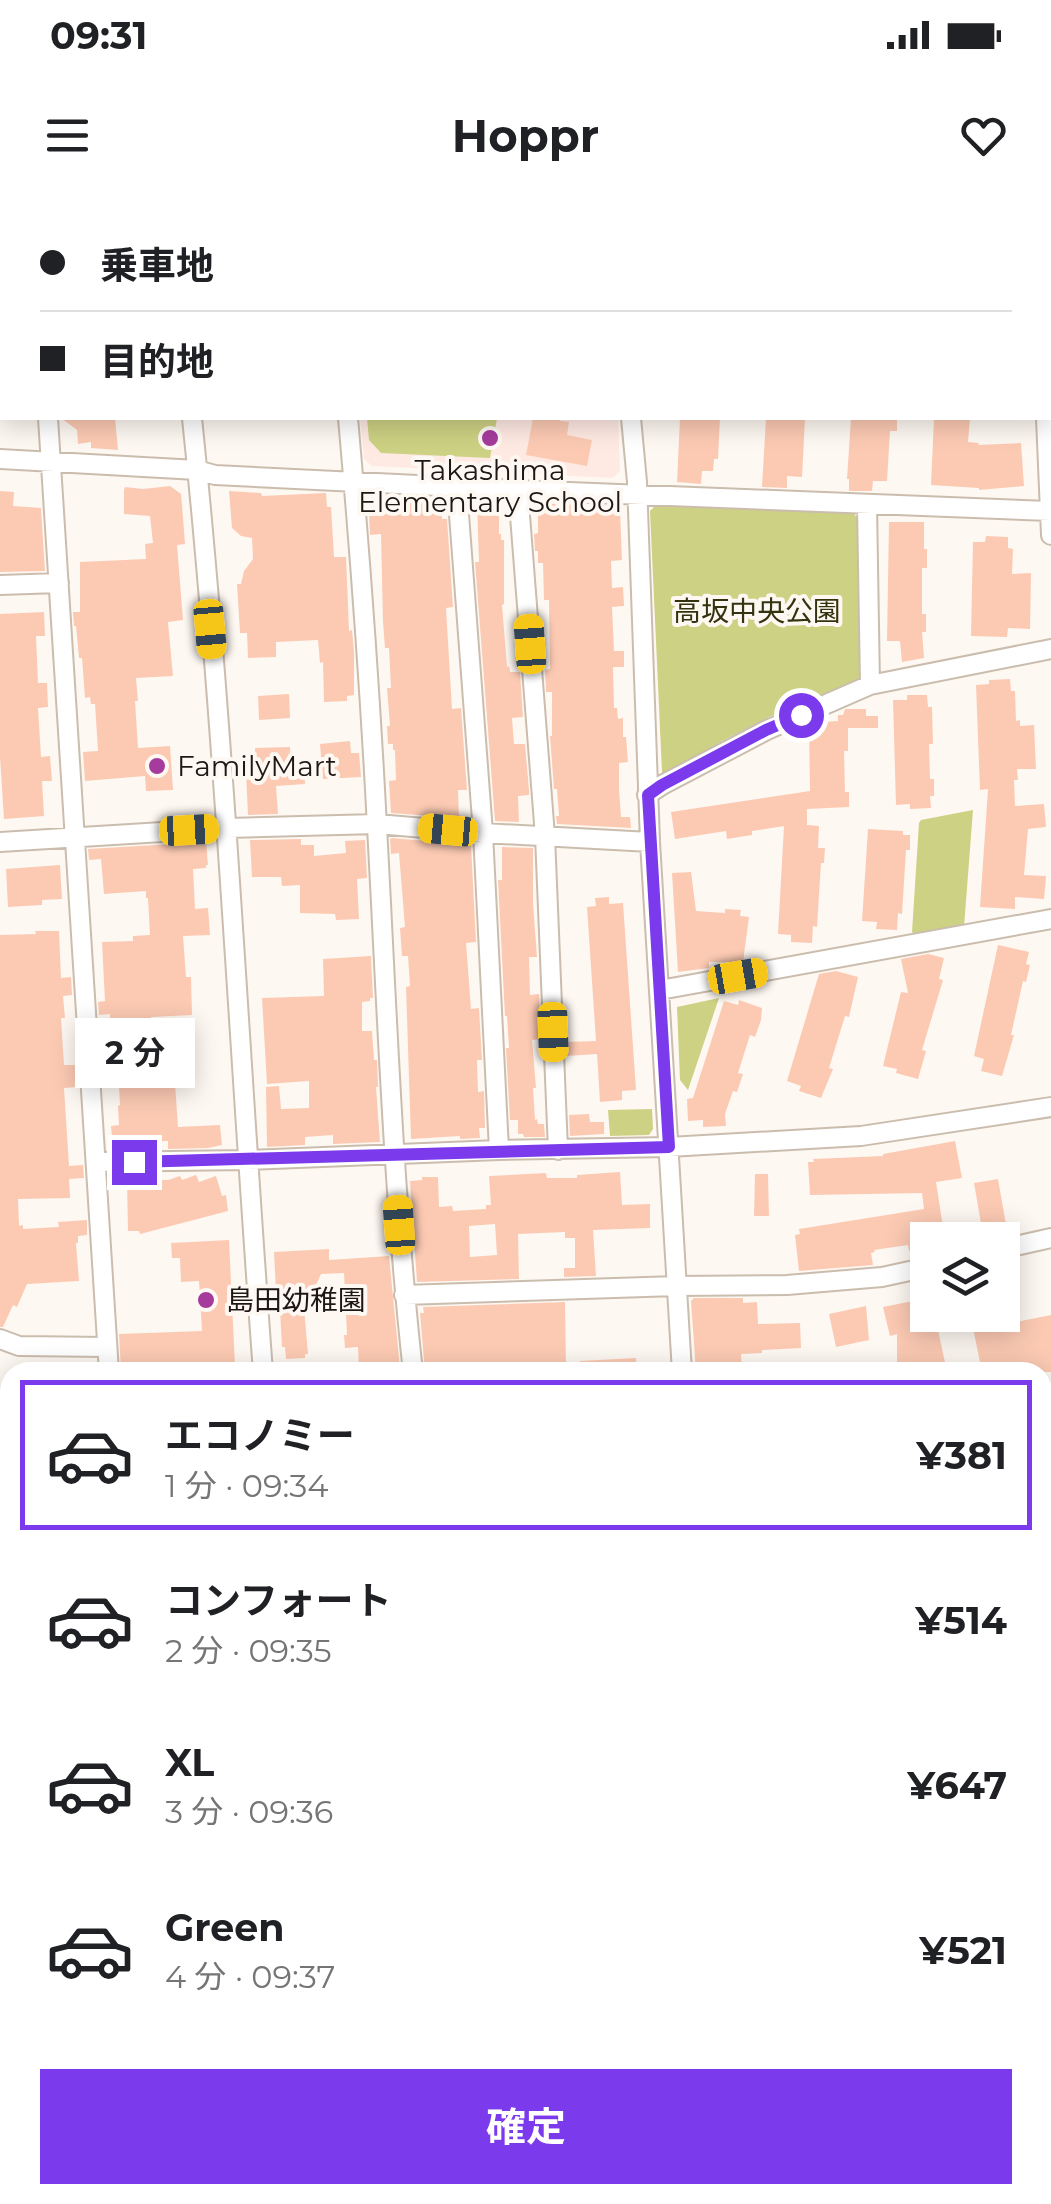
<!DOCTYPE html>
<html lang="ja">
<meta charset="utf-8">
<style>
:root{--surface:#fff;--page:#f6f6f6;--text:#202124;--muted:#757577;--line:#e0e0e0;--accent:#7c3aed}
body{margin:0;font-family:Montserrat,"Noto Sans JP",sans-serif;background:var(--page);color:var(--text);height:100vh;display:flex;flex-direction:column;font-size:38px;white-space:nowrap}
*{box-sizing:border-box;margin:0}
p{font-size:32px;color:var(--muted)}
.icon{flex:none;width:55px;height:55px;fill:none;stroke:currentColor;stroke-width:2;stroke-linecap:round;stroke-linejoin:round}
.map{position:relative;flex:1;overflow:hidden}
.side{position:absolute;left:0px;top:1162px;width:1052px;height:842px;display:flex;flex-direction:column;background:var(--surface);border-radius:30px 30px 0 0;box-shadow:0 5px 25px #0003}
.side>*{flex:none}
.top-card{position:absolute;left:0px;top:0px;width:1052px;height:220px;box-shadow:0 5px 25px #0003;display:grid;align-content:center;height:220px;padding:0 40px;background:var(--surface)}
.fabs{position:absolute;left:910px;top:1022px;display:grid;gap:20px}
.fabs a{display:grid;place-items:center;width:110px;height:110px;border-radius:0px;background:var(--surface);box-shadow:0 5px 25px #0003;font-size:50px}
.end{position:absolute;width:45px;height:45px;margin:-22px;border:12px solid #7c3aed;background:#fff;box-shadow:0 0 0 5px #fff}
.from{border-radius:50%}
.bubble{position:absolute;height:70px;border-radius:0px;background:var(--surface);box-shadow:0 5px 25px #0003;font-size:32px;font-weight:700;line-height:70px;text-align:center}
.car{position:absolute;width:30px;height:60px;margin:-30px -15px;border-radius:12px;box-shadow:0 0 8px 2px #0007;background:linear-gradient(#f5c518 24%,#345 0 40%,#f5c518 0 76%,#345 0 86%,#f5c518 0)}
.top-card b{display:flex;align-items:center;gap:35px;height:95px;font-size:38px}
.top-card b+b{border-top:2px solid var(--line)}
.top-card i{width:25px;height:25px;background:var(--text)}
ul{padding:18px 0 0;list-style:none}
li{display:flex;align-items:center;gap:30px;height:150px;margin:0 20px 15px;padding:0 20px;border:5px solid transparent;border-radius:0px}
li div{flex:1}
li b{display:block;font-size:38px}
li em{font-style:normal;font-weight:700}
li.on{border-color:var(--accent)}
li>.icon{width:90px;height:90px;stroke-width:1.5}
.cta{display:flex;gap:20px;margin-top:auto;padding:20px 40px}
.cta a{flex:1;height:115px;border-radius:0px;background:var(--accent);color:#fff;font-size:40px;font-weight:700;line-height:115px;text-align:center}
.status{display:flex;justify-content:space-between;align-items:center;height:70px;padding:0 50px;background:var(--surface);direction:ltr}
.status svg{height:28px;fill:currentColor}
header{display:flex;justify-content:space-between;align-items:center;height:130px;padding:0 40px;background:var(--surface);font-size:45px;font-weight:700}
.map>svg:first-child{display:block}
</style>
<div class="status"><b>09:31</b><svg viewBox="0 0 49 12"><path d="M0 12V9h3v3zM5 12V6h3v6zM10 12V3h3v9zM15 12V0h3v12zM26 1h20v11H26zM47 4h2v5h-2z"/></svg></div>
<header><svg class="icon" aria-label="menu" viewBox="0 0 24 24"><path d="M4 6h16M4 12h16M4 18h16"/></svg>Hoppr<svg class="icon" aria-label="heart" viewBox="0 0 24 24"><path d="M12 20l-8-8c-3-5 5-10 8-4 3-6 11-1 8 4z"/></svg></header>
<div class="map">
<svg width="1051" height="2004" viewBox="0 0 1051 2004">
<rect width="100%" height="100%" fill="#fef8f2"/>
<path fill="#ffeae3" d="M360,218H618L620,271L613,278L372,266L364,259Z"/>
<path fill="#cdd183" d="M367,218H497L490,258L381,253L369,240Z
M657,304L851,310L858,319L862,474L855,483L781,511L722,541L668,575L662,572L650,311Z
M973,610L964,727L916,735L912,732L919,623L921,620Z
M719,798L688,890L680,880L677,807Z
M652,909L653,929L649,935L610,936L608,910Z"/>
<path fill="#fccab3" fill-rule="evenodd" d="M61,218H115L118,250L91,248V242L78,244L77,230Z
M533,218H560V221L569,222L567,235L592,240L587,266L526,255Z
M680,218H720L718,259H714L713,271H702L701,284L677,282Z
M766,218H805L802,277L787,276V288L762,287Z
M851,218H897V231H890L887,281H873L872,291H849V279H847Z
M934,218H970L968,242L979,243L978,245L1021,243L1024,286L979,290V288L931,285Z
M170,286L181,294L182,305L185,344L177,345L183,420L168,422L173,476L136,478L138,501H135L138,548L170,546L173,590L146,591L145,576L85,581L83,552L98,551L95,504H91L90,497L85,498L82,458H79L76,426H74L73,412H80V362L146,359L145,344L153,343L150,316L124,314V290L125,287L143,289Z
M0,291L14,292L13,306L41,308L45,371L0,372Z
M229,291L261,293L262,296L326,293L327,307H331L334,357H346L349,431L352,430L354,451V495L347,496V501L324,502L323,462L320,463L318,440L276,442V457L248,458L247,433H240L237,384H241L244,371L253,359L252,338L241,336L232,328Z
M372,295L414,297V303L441,301L442,319H447L453,407L446,408L452,509L461,508L467,590H458L459,618L391,613L389,581L396,580L395,550H393V544H388L387,526H390L387,488H391L389,448H385L383,422L381,334L370,335L369,314H372Z
M477,302H499V334H501V340H504V404L502,405L507,467L509,466L510,472H520L523,517L512,518L514,544H525L529,590V595L518,596L519,622L495,621L475,362H479Z
M538,303L578,305V309L609,307V310H620L622,360L611,361L612,388L623,387L624,406L612,407L614,451H624V467H613L614,508H617L618,519L623,518V537H626L628,562L619,563V589L621,617H630L631,628L557,624L556,616H559L557,589H554L550,536H552V492H546L545,470L550,469L549,400H544L543,363H538V351H535L534,334L538,333Z
M889,322H924V349H927V368H922V414H926V432H922L924,458L902,462L900,441H887Z
M986,336L1008,337V348L1013,349L1012,374L1031,373L1030,429L1008,428L1007,437L971,436L973,342H985Z
M44,412L45,436H36L38,483H47L48,507L38,508L41,557L50,556L52,581H42L44,616L4,619L0,557V414Z
M1010,479L1011,491H1015L1016,521L1020,520V526L1034,525L1036,569H1017L1018,580H1014L1015,606L1044,604L1046,627L1028,629L1024,675L1046,676L1044,699L1015,697V709L980,707L988,589L980,590L976,485L989,484V480Z
M289,494L290,518L259,520L258,496Z
M907,495H927L928,507H932L933,544H929L930,579H934V596H930L931,608L910,609V604L896,605L893,500H907Z
M845,509H866V516H878V528H848V551H844L845,592H849V607L807,609V625L819,626L818,648H825L824,663H821L817,727L813,726L812,743L791,742V735L778,734L784,626L752,631V635L727,639L726,631L675,639L671,612L810,591L809,527L823,526V522L838,521V515H843Z
M350,541L351,553H359L361,577L323,579L320,544Z
M290,547L291,570L304,569L305,584L276,586L278,614L248,615L246,572H256L255,548Z
M868,629L903,631V635H910V650H906L902,714L898,713L897,730L876,729L877,722L862,721Z
M392,638L471,645L476,742L466,743L471,809L479,808L482,860H477L478,892L484,891L485,928H479L480,938L460,939V936L411,939L406,787L410,786L408,756H402L400,728L405,727L399,653L391,654L390,639Z
M301,639V645H314V656L346,653L345,641L365,640L367,678L357,679L359,719L336,720L335,714L300,713V685L282,686L281,677H252L250,640Z
M206,642L208,665H206V668L193,669L195,709L208,708L210,735L183,736L186,777H191L192,815L151,817L154,885L175,883L178,927L220,925L222,945L208,948L168,949V941L138,942L139,949H113L111,926L119,925L118,906L120,905L119,887H123L121,861H112V857L110,858V814L99,815L98,802L105,801L102,742L133,741V736L150,735L148,698H146V691L104,694L101,659L89,660L88,649Z
M502,647L533,648V704L537,757H529L530,795L539,794L541,839L532,840L536,888H533L535,920L537,919L538,924H544L545,937H524L523,934H518V920H510L506,848H509L507,816H505L498,680H502Z
M60,665L62,699L42,700V705L8,707L6,669Z
M691,672L696,711L725,713V709L741,710L740,716L749,717L743,762H709V768L678,772L672,673Z
M609,697V704L623,703L636,890L622,891V900L600,902L597,854L567,856L566,842L596,841L587,707L596,706L595,698Z
M35,731H59L61,778L71,777L72,795L63,796L65,818H61L64,865H77L78,887L64,888L69,966L83,965L84,978L69,979L70,998L18,999L19,1026L23,1025V1029L59,1027L58,1022L87,1020V1035L78,1036V1043H76L79,1081L27,1084L17,1107L13,1105L3,1127H0V735L36,734Z
M998,745L1029,752L1026,764L1030,765L1026,782L1023,781L1011,835H1014L1002,876L981,871L984,859L974,856Z
M928,754L944,758L939,779L943,780L922,850L926,851L918,879L896,873L897,869L883,866L901,792L908,793L901,759Z
M371,756L373,798H370V801L362,802V831H372L374,860H377L378,887H376L380,942L333,944V935L305,937V945L267,947L266,887L279,886L281,909L309,908V881L267,884L262,798L324,796L323,759Z
M836,771L858,777L849,817L845,816L829,868L833,869L821,898L799,891L801,886L787,881L819,774Z
M739,800L762,808L761,820L755,837L750,835L738,873L743,874L737,892L733,891L725,914L726,926L703,927V920L688,921L687,899L693,898L724,801L738,805Z
M589,914L590,922H604V934L570,936L569,915Z
M955,941L962,978L936,982L945,1040H928V1047L909,1051L908,1045L874,1050L875,1052L871,1053L873,1065L799,1071L795,1035L800,1034L799,1029L924,1009L922,993L810,995L808,962H814L813,959L883,956V954Z
M620,972L622,1005L650,1004V1028L593,1030L596,1076L564,1077V1068H575V1038H565V1032L518,1034L519,1079L417,1082L410,981L422,980V977H438L439,1007L452,1006L453,1011L486,1009V1005H491L489,976L546,973L547,978H577V975ZM495,1024L497,1055L470,1057L469,1026Z
M755,974H768L769,1016H754Z
M196,975L199,982L216,976L222,996L226,995L228,1011L140,1034L139,1031H128L127,980H168L180,976L182,980Z
M998,979L1007,1030L983,1035L974,983Z
M229,1040L235,1166L181,1168V1172L121,1171L119,1134L202,1131L199,1081L181,1082L180,1058H172L171,1043Z
M329,1049V1060L389,1056L400,1168L359,1170L358,1147L345,1148L344,1135H347L344,1073L321,1074L315,1087L309,1088L310,1100H306L307,1108H304L308,1154H305V1158L286,1159L285,1147H282L280,1110H277L274,1052Z
M694,1098H743V1103L757,1102L758,1124L800,1123L801,1148L762,1150V1153L741,1154L742,1172H696L691,1101Z
M928,1098V1115H1005L1006,1124L1051,1115V1172H982L972,1123L938,1130L947,1172H897V1134L890,1136L883,1107Z
M565,1102L566,1172H425L420,1113H424L423,1107Z
M866,1106L869,1140L836,1147L829,1114Z
M636,1158L637,1172H580V1161Z"/>
<g fill="none" stroke-linecap="round" stroke-linejoin="round">
<defs>
<path id="minor" d="M26,0L27,2
M170,0V2
M329,0L330,2
M625,0V2
M874,0L918,2
M1038,0V2
M0,126H2
M48,218L109,1172
M192,218C225,535 239,854 263,1172
M348,218C360,354 370,490 377,627C387,809 393,991 413,1172
M631,218L637,282L650,642L682,1172
M1046,218L1051,335
M0,259L197,270L215,275L518,290L1050,311
M457,288L483,633L499,950
M518,290L545,636L558,950
M867,305L870,485
M0,385L59,383
M647,595L662,585L767,530L870,485L1051,449
M0,642L227,628L377,624L483,633L650,642
M660,790L1051,719
M96,962L247,960L499,950L669,947L861,936L1051,907
M1002,1049L1051,1038
M404,1095L676,1086L787,1085L882,1077L928,1067
M0,1139L19,1146L107,1147
M1042,1361L1051,1359
M0,1409L10,1408
M1042,1509H1051
M0,1623L10,1616
M1042,1658L1051,1660
M1042,1717L1051,1707
M0,1718L10,1722
M1042,1821L1051,1827
M1042,1865L1051,1855
M0,1902H10
M50,1995L53,2004
M158,1995L162,2004
M258,1995L263,2004
M420,1995L423,2004
M902,1995L904,2004
M919,2004L927,1995"/>
<path id="major" d="M1042,1202L1051,1200
M0,1274L10,1273"/>
</defs>
<use href="#minor" stroke="#cbbdae" stroke-width="22"/>
<use href="#major" stroke="#ab765e" stroke-width="28"/>
<use href="#minor" stroke="#fff" stroke-width="18"/>
<use href="#major" stroke="#facbb6" stroke-width="22"/>
</g>
<g fill="none" stroke-linecap="round" stroke-linejoin="round">
<path stroke="#7c3aed" stroke-width="12" d="M134,962L669,947L648,595L662,585L766,530L801,515"/>
</g>
<g fill="#a53b9d" stroke="#fef8f2" stroke-width="4">
<circle cx="490" cy="238" r="10"/>
<circle cx="157" cy="566" r="10"/>
<circle cx="206" cy="1100" r="10"/>
</g>
<g text-anchor="middle" dominant-baseline="central" stroke-width="8" stroke-linejoin="round" paint-order="stroke">
<g font-size="28" fill="#1d1813" stroke="#fef8f2" text-anchor="start">
<text x="490" y="270" text-anchor="middle">Takashima<tspan x="490" dy="32">Elementary School</tspan></text>
<text x="177" y="566">FamilyMart</text>
<text x="226" y="1100">島田幼稚園</text>
</g>
<g font-size="28" fill="#33340f" stroke="#fef8f2">
<text x="757" y="411">高坂中央公園</text>
</g>
</g>
</svg>
<div class="fabs">
<a><svg class="icon" aria-label="layers" viewBox="0 0 24 24"><path d="M12 4l9 5-9 5-9-5zM3 14l9 5 9-5"/></svg></a>
</div>
<i class="end from" style="left:801px;top:515px"></i>
<i class="end" style="left:134px;top:962px"></i>
<div class="bubble" style="left:75px;top:818px;width:120px">2 分</div>
<i class="car" style="left:210px;top:429px;rotate:175deg"></i>
<i class="car" style="left:530px;top:444px;rotate:356deg"></i>
<i class="car" style="left:189px;top:630px;rotate:87deg"></i>
<i class="car" style="left:448px;top:630px;rotate:275deg"></i>
<i class="car" style="left:738px;top:776px;rotate:80deg"></i>
<i class="car" style="left:553px;top:832px;rotate:178deg"></i>
<i class="car" style="left:399px;top:1025px;rotate:356deg"></i>
<div class="top-card">
<b><i class="from"></i>乗車地</b>
<b><i></i>目的地</b>
</div>
<section class="side">
<ul>
<li class="on"><svg class="icon" aria-label="car" viewBox="0 0 24 24"><path d="M5 17H2v-5l4-1 3-4h7l3 4 3 1v5h-3M9 17h6M6 11h13"/><circle cx="7" cy="17" r="2"/><circle cx="17" cy="17" r="2"/></svg><div><b>エコノミー</b><p>1 分 · 09:34</p></div><em>¥381</em></li>
<li><svg class="icon" aria-label="car" viewBox="0 0 24 24"><path d="M5 17H2v-5l4-1 3-4h7l3 4 3 1v5h-3M9 17h6M6 11h13"/><circle cx="7" cy="17" r="2"/><circle cx="17" cy="17" r="2"/></svg><div><b>コンフォート</b><p>2 分 · 09:35</p></div><em>¥514</em></li>
<li><svg class="icon" aria-label="car" viewBox="0 0 24 24"><path d="M5 17H2v-5l4-1 3-4h7l3 4 3 1v5h-3M9 17h6M6 11h13"/><circle cx="7" cy="17" r="2"/><circle cx="17" cy="17" r="2"/></svg><div><b>XL</b><p>3 分 · 09:36</p></div><em>¥647</em></li>
<li><svg class="icon" aria-label="car" viewBox="0 0 24 24"><path d="M5 17H2v-5l4-1 3-4h7l3 4 3 1v5h-3M9 17h6M6 11h13"/><circle cx="7" cy="17" r="2"/><circle cx="17" cy="17" r="2"/></svg><div><b>Green</b><p>4 分 · 09:37</p></div><em>¥521</em></li>
</ul>
<div class="cta"><a>確定</a></div>
</section>
</div>
